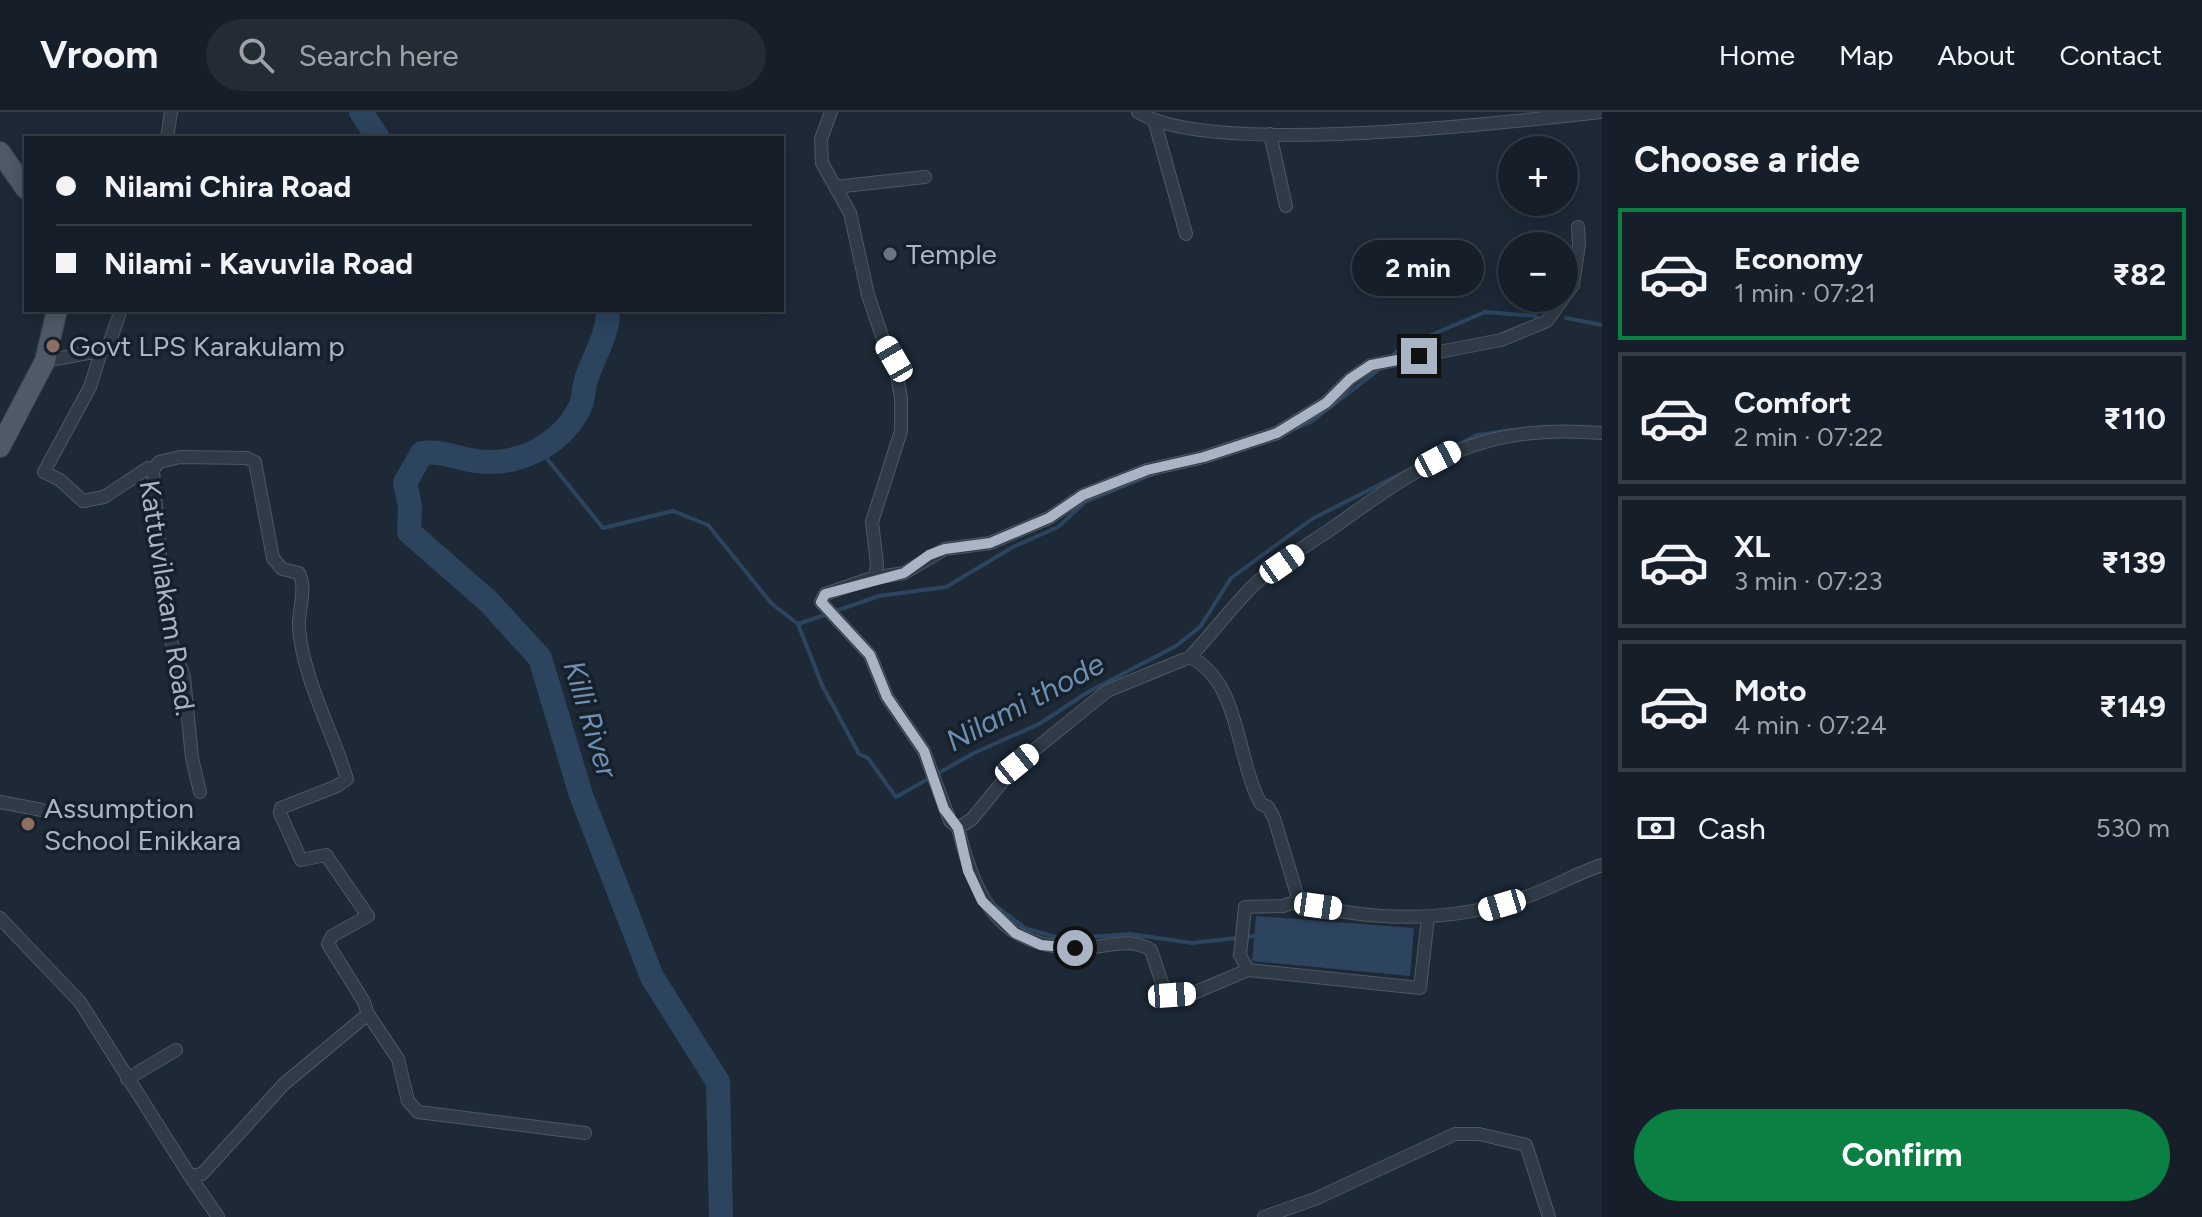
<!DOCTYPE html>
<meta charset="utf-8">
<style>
:root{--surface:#161f29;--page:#232c35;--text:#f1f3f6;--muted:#9ea2a8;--line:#353d46;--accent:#0b8043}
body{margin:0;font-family:Figtree,sans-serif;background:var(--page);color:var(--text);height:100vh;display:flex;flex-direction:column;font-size:30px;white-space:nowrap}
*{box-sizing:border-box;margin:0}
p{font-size:26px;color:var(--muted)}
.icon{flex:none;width:44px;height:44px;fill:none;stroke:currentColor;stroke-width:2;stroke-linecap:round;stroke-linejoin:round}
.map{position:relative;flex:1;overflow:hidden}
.drawer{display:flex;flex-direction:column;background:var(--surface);width:600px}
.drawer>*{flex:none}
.hud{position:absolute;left:24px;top:24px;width:760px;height:176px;border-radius:0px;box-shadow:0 4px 20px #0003,0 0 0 2px var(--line);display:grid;align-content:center;height:176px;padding:0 32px;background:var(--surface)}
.controls{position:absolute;left:1498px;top:24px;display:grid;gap:16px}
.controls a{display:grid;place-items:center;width:80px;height:80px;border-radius:50%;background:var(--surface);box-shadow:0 4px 20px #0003,0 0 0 2px var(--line);font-size:40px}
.end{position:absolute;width:36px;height:36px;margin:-18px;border:10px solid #a9b5c5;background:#111;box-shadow:0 0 0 4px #111}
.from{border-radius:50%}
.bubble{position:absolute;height:56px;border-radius:28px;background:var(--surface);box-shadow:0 4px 20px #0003,0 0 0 2px var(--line);font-size:26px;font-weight:700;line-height:56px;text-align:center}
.car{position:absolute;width:24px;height:48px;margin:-24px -12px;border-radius:10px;box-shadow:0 0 6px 2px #0007;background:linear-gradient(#fff 24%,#345 0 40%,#fff 0 76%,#345 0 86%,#fff 0)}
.hud b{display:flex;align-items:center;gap:28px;height:76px;font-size:30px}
.hud b+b{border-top:2px solid var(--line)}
.hud i{width:20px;height:20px;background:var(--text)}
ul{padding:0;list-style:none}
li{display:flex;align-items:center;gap:24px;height:132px;margin:0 16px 12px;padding:0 16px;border:4px solid var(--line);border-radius:0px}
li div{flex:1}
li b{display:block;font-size:30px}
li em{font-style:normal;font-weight:700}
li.on{border-color:var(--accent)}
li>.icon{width:72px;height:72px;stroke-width:1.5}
h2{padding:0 32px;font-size:36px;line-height:96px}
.pay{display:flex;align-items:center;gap:20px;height:88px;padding:0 32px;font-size:30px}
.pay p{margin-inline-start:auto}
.cta{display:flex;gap:16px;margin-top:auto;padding:16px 32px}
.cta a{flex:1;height:92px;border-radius:48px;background:var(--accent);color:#fff;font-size:32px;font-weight:700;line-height:92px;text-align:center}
header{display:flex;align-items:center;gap:48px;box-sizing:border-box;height:112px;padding:0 40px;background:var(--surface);border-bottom:2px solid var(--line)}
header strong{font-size:38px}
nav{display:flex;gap:44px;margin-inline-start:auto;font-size:28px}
.search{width:560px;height:72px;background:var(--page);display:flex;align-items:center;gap:20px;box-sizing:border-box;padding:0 28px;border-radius:44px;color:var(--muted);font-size:30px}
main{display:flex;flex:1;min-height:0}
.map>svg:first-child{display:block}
</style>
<header>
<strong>Vroom</strong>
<div class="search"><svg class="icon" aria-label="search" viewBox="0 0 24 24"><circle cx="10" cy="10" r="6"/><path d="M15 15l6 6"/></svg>Search here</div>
<nav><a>Home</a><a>Map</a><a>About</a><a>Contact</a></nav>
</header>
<main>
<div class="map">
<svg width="1602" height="1105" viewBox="0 0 1602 1105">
<rect width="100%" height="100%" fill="#1d2937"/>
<path fill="#2c445e" d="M1256,804L1414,816L1410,864L1252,849Z"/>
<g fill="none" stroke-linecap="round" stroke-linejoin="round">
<path stroke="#2c445e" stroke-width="4" d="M1566,206L1602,213
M1392,244L1401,236L1485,200L1536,204
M1294,317L1311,310L1381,256
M539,337L603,416L673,399L708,413L772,492L798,512L822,573L859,642L868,646L896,685L974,641L1039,612L1088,580L1176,534L1200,515L1231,466L1312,407L1477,323L1512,318
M798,512L879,484L946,475L1013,435L1058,415L1085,390L1156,361
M996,794L1025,816L1062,827L1130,822L1192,831L1255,824"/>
<path stroke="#2c445e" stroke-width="24" d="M361,0L378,26
M608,198C609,222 593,245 586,268C583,277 584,289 579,297C560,334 516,355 476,349C458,347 441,338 422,341L405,371L410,394L409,420L489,490L540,546L581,683L652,865L718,970L721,1105"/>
<defs>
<path id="street" d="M831,0L821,27L822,51L850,101L868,183L884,230L894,247L901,286V319L872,410L877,452L875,465L825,482L821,490L870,543L887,585L924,639L950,709L958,716L972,707L1017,652L1107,579L1190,545C1241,570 1236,648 1261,692L1268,695L1274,706L1299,789C1370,811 1453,810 1523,786C1550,777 1575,762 1602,753
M1138,0C1209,46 1508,10 1601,0
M1155,11L1186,122
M1270,22L1286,94
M167,26L171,0
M835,75L925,65
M101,240L90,275L44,360L60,368L83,389L104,385L148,356L153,358L164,492L170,526L184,565L192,646L200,680
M45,249L104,238L109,232L121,198
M873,466L904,461L945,437L990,431L1049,406L1083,383L1147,358L1204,345L1277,321L1326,291L1350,267L1371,253L1501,228L1547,209L1573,173L1579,132L1578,115
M1190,545C1212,522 1232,494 1255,472C1278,450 1308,433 1334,415C1427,348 1482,311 1602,321
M0,690L42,698
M958,716C977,792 1003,842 1092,835C1115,833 1131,826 1151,838L1163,874L1172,883L1191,882L1248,858
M1299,789L1283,794L1245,795L1240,843L1248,858L1420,876L1428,805
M0,806L80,890L190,1064L202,1062L284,972L368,902L364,890L328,832L332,824L368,804L326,743L301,748L280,701L281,696L337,674L347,667C332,618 303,566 299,516C298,498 307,477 299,461L282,457L273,446L255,350L247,346L180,345L159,350L153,358
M368,902L398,947L408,989L418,1000L585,1021
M127,967L176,938
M190,1064L218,1105
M1264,1105L1315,1087L1455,1022H1479L1526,1033L1549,1105"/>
<path id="primary" d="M0,40L26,77
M0,335L45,249L57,198"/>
</defs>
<use href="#street" stroke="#4d5865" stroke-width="14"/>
<use href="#primary" stroke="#394450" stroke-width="22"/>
<use href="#street" stroke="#303b47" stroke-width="12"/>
<use href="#primary" stroke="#4e5a68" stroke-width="20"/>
</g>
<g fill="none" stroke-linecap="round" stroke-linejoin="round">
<path stroke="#a9b5c5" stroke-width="10" d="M1075,836L1041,833L1015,821L982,789L968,759L958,716L944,697L924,639L887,585L870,543L821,490L825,482L904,461L929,443L945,437L990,431L1049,406L1083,383L1147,358L1204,345L1277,321L1326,291L1350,267L1371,253L1419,244"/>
</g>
<circle fill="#6b7280" stroke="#16202b" stroke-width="3" cx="890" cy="142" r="8"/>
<g fill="#8d6e63" stroke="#16202b" stroke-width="3">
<circle cx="53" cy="234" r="8"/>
<circle cx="28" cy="712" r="8"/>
</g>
<g text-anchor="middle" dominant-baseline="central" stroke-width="7" stroke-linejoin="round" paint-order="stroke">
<g font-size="28" fill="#a9b5c5" stroke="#16202b" text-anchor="start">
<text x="906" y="142">Temple</text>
<text x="69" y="234">Govt LPS Karakulam p</text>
<text x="44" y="696">Assumption<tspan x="44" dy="32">School Enikkara</tspan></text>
</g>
<g font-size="28" fill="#a9b5c5" stroke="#16202b">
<text transform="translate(168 486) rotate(81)">Kattuvilakam Road.</text>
</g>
<g font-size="30" font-style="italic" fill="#6e8eb1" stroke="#16202b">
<text transform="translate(1025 590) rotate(-28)">Nilami thode</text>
<text transform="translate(591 607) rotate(73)">Killi River</text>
</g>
</g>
</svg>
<div class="controls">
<a>+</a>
<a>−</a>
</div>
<i class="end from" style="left:1075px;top:836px"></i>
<i class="end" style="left:1419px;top:244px"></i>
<div class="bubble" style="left:1352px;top:128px;width:132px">2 min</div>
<i class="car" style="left:894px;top:247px;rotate:330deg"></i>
<i class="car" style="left:1438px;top:347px;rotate:62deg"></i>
<i class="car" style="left:1282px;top:452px;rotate:55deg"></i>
<i class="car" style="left:1017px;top:652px;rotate:51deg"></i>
<i class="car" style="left:1502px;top:793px;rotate:253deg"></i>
<i class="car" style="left:1318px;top:794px;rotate:98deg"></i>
<i class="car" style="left:1172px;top:883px;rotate:86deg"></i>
<div class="hud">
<b><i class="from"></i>Nilami Chira Road</b>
<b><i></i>Nilami - Kavuvila Road</b>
</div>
</div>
<section class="drawer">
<h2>Choose a ride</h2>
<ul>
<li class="on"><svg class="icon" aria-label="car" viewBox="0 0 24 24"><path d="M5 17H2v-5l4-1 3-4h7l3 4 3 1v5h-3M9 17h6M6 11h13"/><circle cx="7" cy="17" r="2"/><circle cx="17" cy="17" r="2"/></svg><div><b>Economy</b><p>1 min · 07:21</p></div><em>₹82</em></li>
<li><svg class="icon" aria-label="car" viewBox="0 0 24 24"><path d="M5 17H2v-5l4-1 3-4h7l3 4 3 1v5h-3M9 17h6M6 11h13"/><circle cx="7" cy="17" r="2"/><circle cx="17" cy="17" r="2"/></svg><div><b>Comfort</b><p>2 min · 07:22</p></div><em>₹110</em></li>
<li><svg class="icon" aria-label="car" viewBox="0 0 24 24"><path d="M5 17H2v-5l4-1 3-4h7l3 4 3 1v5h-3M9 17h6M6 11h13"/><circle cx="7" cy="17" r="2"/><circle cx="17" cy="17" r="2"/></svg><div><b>XL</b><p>3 min · 07:23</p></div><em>₹139</em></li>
<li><svg class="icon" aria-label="car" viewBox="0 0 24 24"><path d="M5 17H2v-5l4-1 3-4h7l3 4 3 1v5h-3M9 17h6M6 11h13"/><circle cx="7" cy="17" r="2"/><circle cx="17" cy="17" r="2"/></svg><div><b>Moto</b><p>4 min · 07:24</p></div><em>₹149</em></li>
</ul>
<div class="pay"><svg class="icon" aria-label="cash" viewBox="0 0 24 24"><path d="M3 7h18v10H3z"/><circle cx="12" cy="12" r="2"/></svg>Cash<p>530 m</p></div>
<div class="cta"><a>Confirm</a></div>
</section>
</main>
